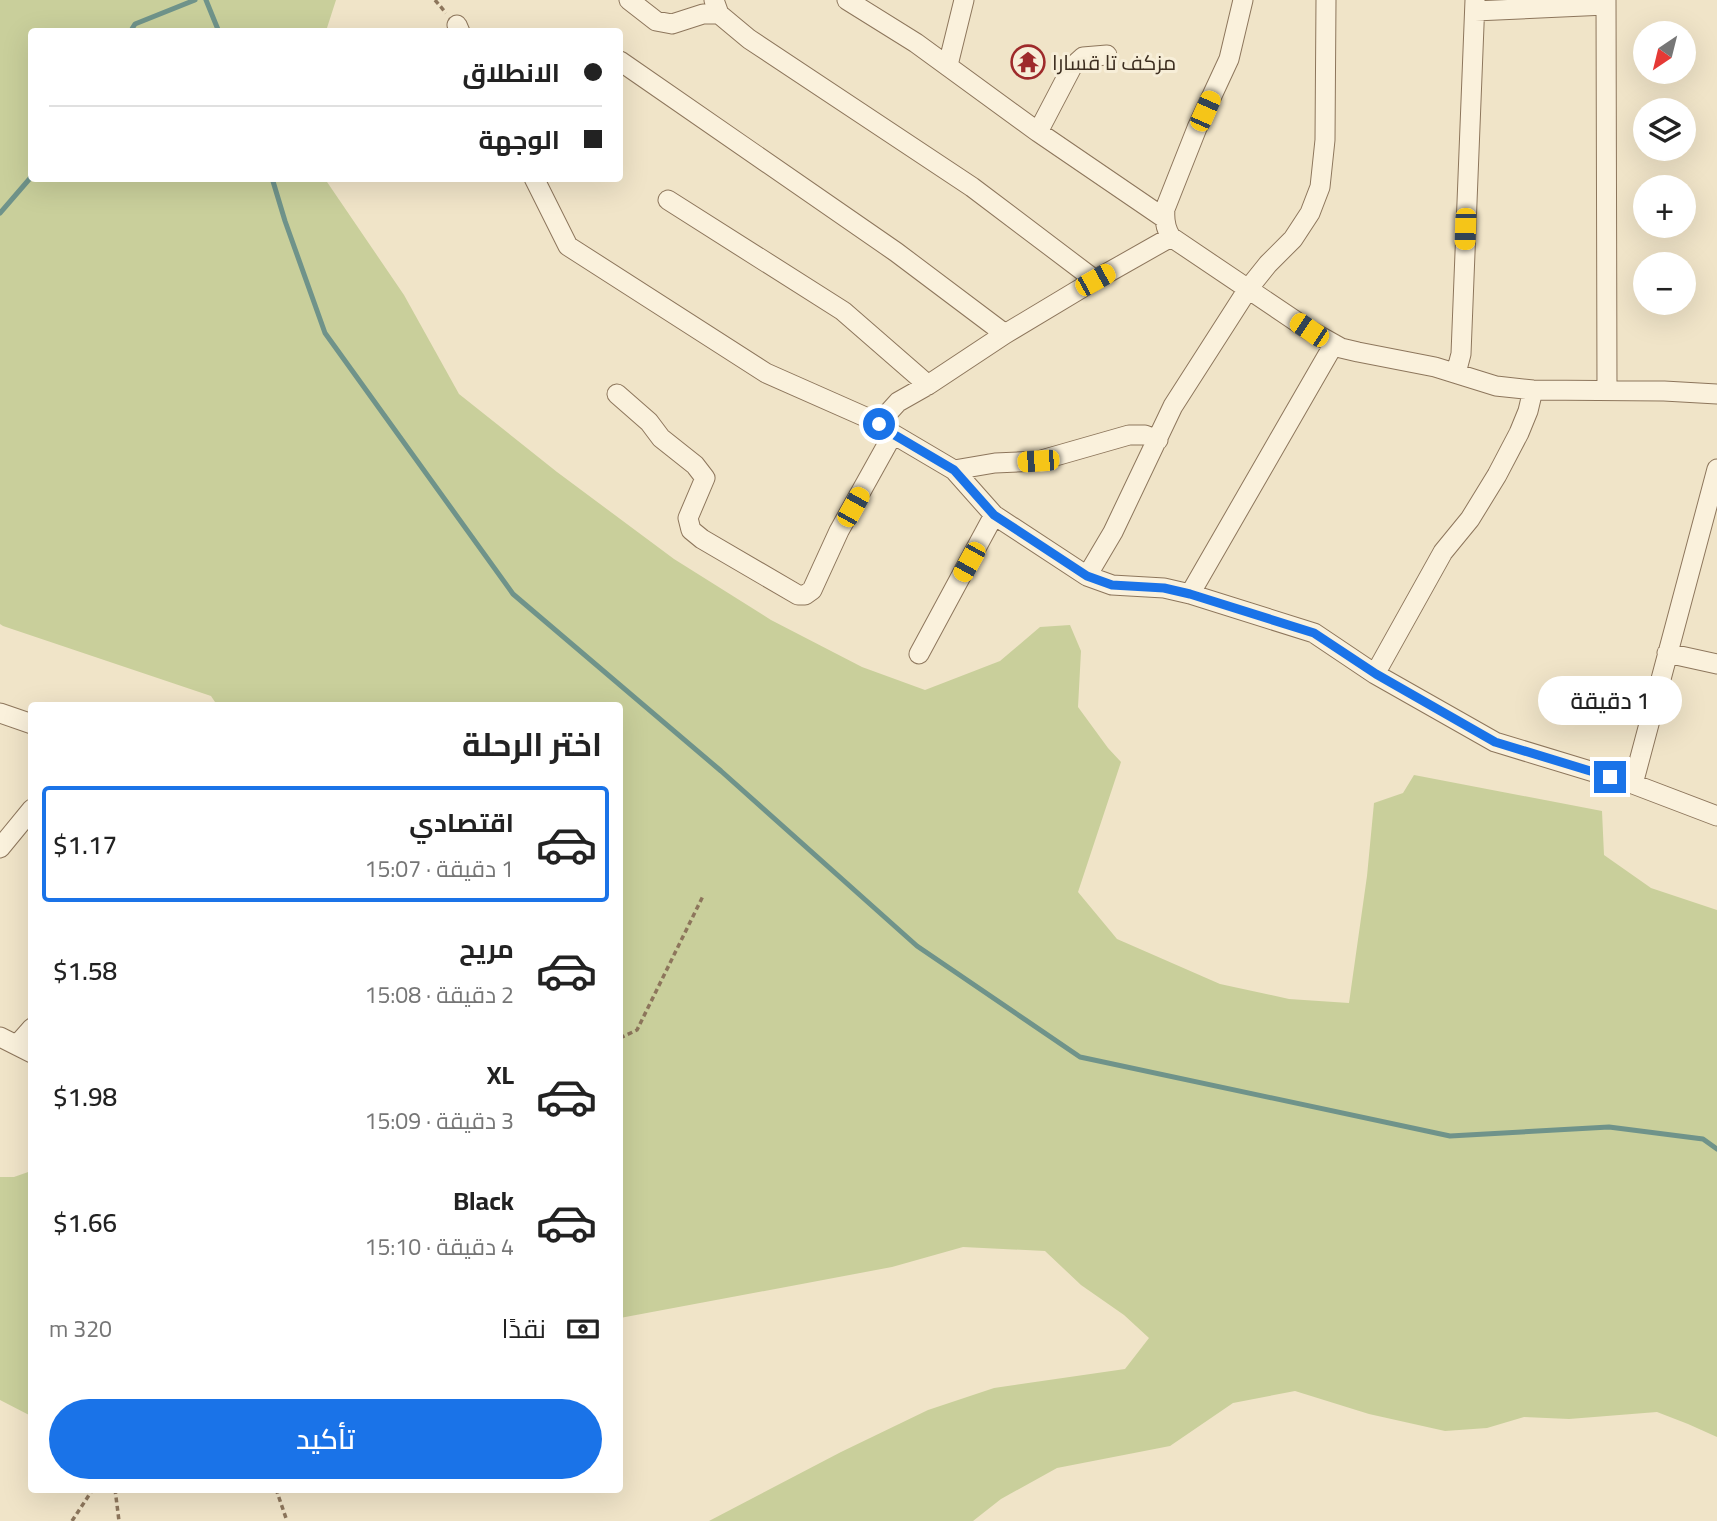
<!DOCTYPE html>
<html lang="ar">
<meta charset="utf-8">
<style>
:root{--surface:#fff;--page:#f2f2f2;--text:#222;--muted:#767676;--line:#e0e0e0;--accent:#1a73e8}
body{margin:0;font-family:Georgia,Cairo,serif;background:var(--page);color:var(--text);direction:rtl;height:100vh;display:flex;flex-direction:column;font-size:26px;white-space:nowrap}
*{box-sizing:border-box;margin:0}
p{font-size:23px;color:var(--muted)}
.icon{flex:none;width:38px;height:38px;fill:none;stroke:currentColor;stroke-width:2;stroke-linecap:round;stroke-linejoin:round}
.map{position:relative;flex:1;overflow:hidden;direction:ltr}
.side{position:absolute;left:28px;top:702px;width:595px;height:791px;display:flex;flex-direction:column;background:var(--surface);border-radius:7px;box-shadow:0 7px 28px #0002;direction:rtl}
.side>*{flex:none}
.hud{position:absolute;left:28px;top:28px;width:595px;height:154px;border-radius:7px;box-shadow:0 7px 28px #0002;direction:rtl;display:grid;align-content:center;height:154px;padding:0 21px;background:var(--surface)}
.needle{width:46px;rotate:215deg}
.buttons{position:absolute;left:1633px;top:21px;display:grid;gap:14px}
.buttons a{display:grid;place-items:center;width:63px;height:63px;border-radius:50%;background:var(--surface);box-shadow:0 7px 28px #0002;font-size:35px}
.end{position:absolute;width:32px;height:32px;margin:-16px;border:9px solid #1a73e8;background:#fff;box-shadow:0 0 0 4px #fff}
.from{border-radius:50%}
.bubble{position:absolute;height:49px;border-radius:24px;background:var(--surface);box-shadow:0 7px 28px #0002;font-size:23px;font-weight:600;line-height:49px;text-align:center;direction:rtl}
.car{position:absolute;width:21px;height:42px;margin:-21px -10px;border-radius:9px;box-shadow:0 0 5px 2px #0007;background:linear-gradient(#f5c518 24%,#345 0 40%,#f5c518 0 76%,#345 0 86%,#f5c518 0)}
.hud b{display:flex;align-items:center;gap:24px;height:66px;font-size:26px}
.hud b+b{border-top:2px solid var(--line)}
.hud i{width:18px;height:18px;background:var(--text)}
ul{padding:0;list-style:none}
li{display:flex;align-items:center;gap:21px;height:116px;margin:0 14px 10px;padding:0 7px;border:4px solid transparent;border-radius:7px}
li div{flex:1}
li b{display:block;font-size:26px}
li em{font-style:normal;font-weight:600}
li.on{border-color:var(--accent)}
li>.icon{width:63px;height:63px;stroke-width:1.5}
h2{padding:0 21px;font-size:32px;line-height:84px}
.pay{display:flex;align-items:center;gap:18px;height:77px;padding:0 21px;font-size:26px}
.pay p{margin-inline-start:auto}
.button{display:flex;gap:14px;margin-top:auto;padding:14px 21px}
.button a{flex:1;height:80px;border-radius:42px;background:var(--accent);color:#fff;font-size:28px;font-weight:600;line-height:80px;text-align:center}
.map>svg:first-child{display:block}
</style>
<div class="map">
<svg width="1717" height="1521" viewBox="0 0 1717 1521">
<rect width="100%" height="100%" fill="#f0e4c8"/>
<path fill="#c9cf9b" d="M0,0H336L326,31L32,32V178L325,179L404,295L459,394L557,472L674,559L771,620L862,667L925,690L1000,661L1040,627L1070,625L1081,651L1078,707L1108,748L1121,762L1078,892L1117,939L1220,984L1289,999L1349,1003L1367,876L1374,803L1403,793L1414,775L1602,811L1604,855L1651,888L1717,910V1437L1688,1424L1657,1412L1569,1419L1524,1417L1487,1428L1445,1431L1369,1414L1295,1391L1233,1403L1170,1446L1057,1468L1001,1499L973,1521H709L841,1452L928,1410L994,1388L1125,1369L1149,1338L1124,1315L1081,1285L1045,1251L963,1247L892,1267L620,1318V705H217L211,696L3,626L0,624Z
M31,1171H32L31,1416L0,1400V1177H14Z"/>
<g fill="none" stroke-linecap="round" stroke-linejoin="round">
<path stroke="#6f938a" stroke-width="5" d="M206,0L219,32
M130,32L135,24L195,0
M272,178L285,221L325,333L513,594L721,771L917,946L1080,1057L1450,1136L1609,1127L1703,1139L1717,1149
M0,213L32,176"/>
<defs>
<path id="street" d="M629,0L656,21L672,24L703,14H719
M714,0L719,14L749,39L972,187L1095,280
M847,0L916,43L1038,132L1164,218
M1243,0L1229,59L1197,128L1165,209C1164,220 1165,228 1171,237L1309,330L1341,348L1358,352L1435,367L1496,386L1533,390L1664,391L1717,394
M1606,0L1607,390
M1475,11L1606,5
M457,25L460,32
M620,61L896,252L1005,334
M948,65L964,0
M1038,132L1072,67L1083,57L1107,55
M534,178L568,246L766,373L879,423L893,434L954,470L994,515L1087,576L1112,585L1164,588L1190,594L1314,633L1375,674L1495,742L1633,784L1717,816
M668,200L843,311L928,385
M1456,373L1461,354L1475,0
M617,394L649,422L661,438L695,465L705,478L688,518L691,530L702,539L798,595H805L812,590L839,531L893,434
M879,423L898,402L928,385L1005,334L1095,280L1171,237
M954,470L995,463L1038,461L1129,435H1145L1158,440
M1087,576L1113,532L1173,406L1248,289L1268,264L1293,239L1310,213L1320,187L1325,140L1326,0
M1190,594L1334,344
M1667,653L1717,664
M919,654L994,515
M1375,674L1443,552L1470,519L1497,475L1519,433L1528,411L1533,390
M0,713L32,724
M1633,784L1717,469
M0,848L32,809
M0,1037L32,1053
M17,1045L32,1028"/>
</defs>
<use href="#street" stroke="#8d765c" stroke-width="21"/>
<path stroke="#8d765c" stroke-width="3.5" stroke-dasharray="5 3.5" stroke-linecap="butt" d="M435,0L446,13
M620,1038L637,1030L703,896
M115,1489L119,1521
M276,1489L287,1521
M72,1521L93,1489"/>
<use href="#street" stroke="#faf1dc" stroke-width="19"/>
</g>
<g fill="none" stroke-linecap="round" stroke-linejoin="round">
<path stroke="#1a73e8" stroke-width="9" d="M879,424L893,434L954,470L994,515L1087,576L1112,585L1164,588L1190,594L1314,633L1376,674L1495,742L1610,777"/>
</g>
<defs>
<symbol id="temple-ring" viewBox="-11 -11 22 22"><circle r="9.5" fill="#f7eed8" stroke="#9e2a2b" stroke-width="1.5"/><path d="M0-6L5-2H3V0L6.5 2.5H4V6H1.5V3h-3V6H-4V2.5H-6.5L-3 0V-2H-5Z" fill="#9e2a2b"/></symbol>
</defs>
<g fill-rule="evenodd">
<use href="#temple-ring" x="1009" y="43" width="38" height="38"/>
</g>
<g text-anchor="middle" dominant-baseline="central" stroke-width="6" stroke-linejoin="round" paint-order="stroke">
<g font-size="21" fill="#3d2e20" stroke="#f7eed8" text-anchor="start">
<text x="1052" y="62">مزكف تا قسارا</text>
</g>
</g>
</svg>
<div class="buttons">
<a><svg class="needle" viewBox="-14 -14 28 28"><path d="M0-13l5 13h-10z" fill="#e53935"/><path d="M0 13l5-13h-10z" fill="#767676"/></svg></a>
<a><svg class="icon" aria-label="layers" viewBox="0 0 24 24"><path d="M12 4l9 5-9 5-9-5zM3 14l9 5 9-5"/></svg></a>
<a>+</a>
<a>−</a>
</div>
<i class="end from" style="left:879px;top:424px"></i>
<i class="end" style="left:1610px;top:777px"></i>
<div class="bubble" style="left:1538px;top:676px;width:144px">1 دقيقة</div>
<i class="car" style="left:1205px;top:111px;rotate:24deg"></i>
<i class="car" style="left:1465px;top:229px;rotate:182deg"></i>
<i class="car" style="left:1095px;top:280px;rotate:61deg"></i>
<i class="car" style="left:1309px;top:330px;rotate:304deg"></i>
<i class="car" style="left:1038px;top:461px;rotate:266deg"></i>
<i class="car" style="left:853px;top:507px;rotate:29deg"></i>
<i class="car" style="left:969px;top:562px;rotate:209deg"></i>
<div class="hud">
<b><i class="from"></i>الانطلاق</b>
<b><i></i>الوجهة</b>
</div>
<section class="side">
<h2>اختر الرحلة</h2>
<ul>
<li class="on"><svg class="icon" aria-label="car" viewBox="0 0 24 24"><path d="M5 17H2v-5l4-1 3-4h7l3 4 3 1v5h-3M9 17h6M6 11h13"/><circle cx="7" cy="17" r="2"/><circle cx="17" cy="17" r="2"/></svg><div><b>اقتصادي</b><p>1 دقيقة · 15:07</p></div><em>$1.17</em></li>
<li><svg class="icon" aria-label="car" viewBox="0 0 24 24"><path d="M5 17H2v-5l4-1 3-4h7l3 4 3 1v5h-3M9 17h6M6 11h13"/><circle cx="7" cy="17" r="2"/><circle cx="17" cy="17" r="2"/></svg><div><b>مريح</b><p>2 دقيقة · 15:08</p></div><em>$1.58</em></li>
<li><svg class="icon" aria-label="car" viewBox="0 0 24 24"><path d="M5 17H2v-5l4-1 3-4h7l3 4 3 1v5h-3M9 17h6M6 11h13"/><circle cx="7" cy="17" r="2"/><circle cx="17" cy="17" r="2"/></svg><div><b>XL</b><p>3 دقيقة · 15:09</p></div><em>$1.98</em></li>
<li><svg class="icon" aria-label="car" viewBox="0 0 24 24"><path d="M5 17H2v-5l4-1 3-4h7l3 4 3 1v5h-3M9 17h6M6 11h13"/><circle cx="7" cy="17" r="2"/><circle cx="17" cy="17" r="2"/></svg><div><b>Black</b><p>4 دقيقة · 15:10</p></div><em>$1.66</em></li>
</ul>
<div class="pay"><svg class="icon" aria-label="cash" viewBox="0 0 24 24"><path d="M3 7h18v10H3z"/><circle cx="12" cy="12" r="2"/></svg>نقدًا<p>320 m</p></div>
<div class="button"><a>تأكيد</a></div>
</section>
</div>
